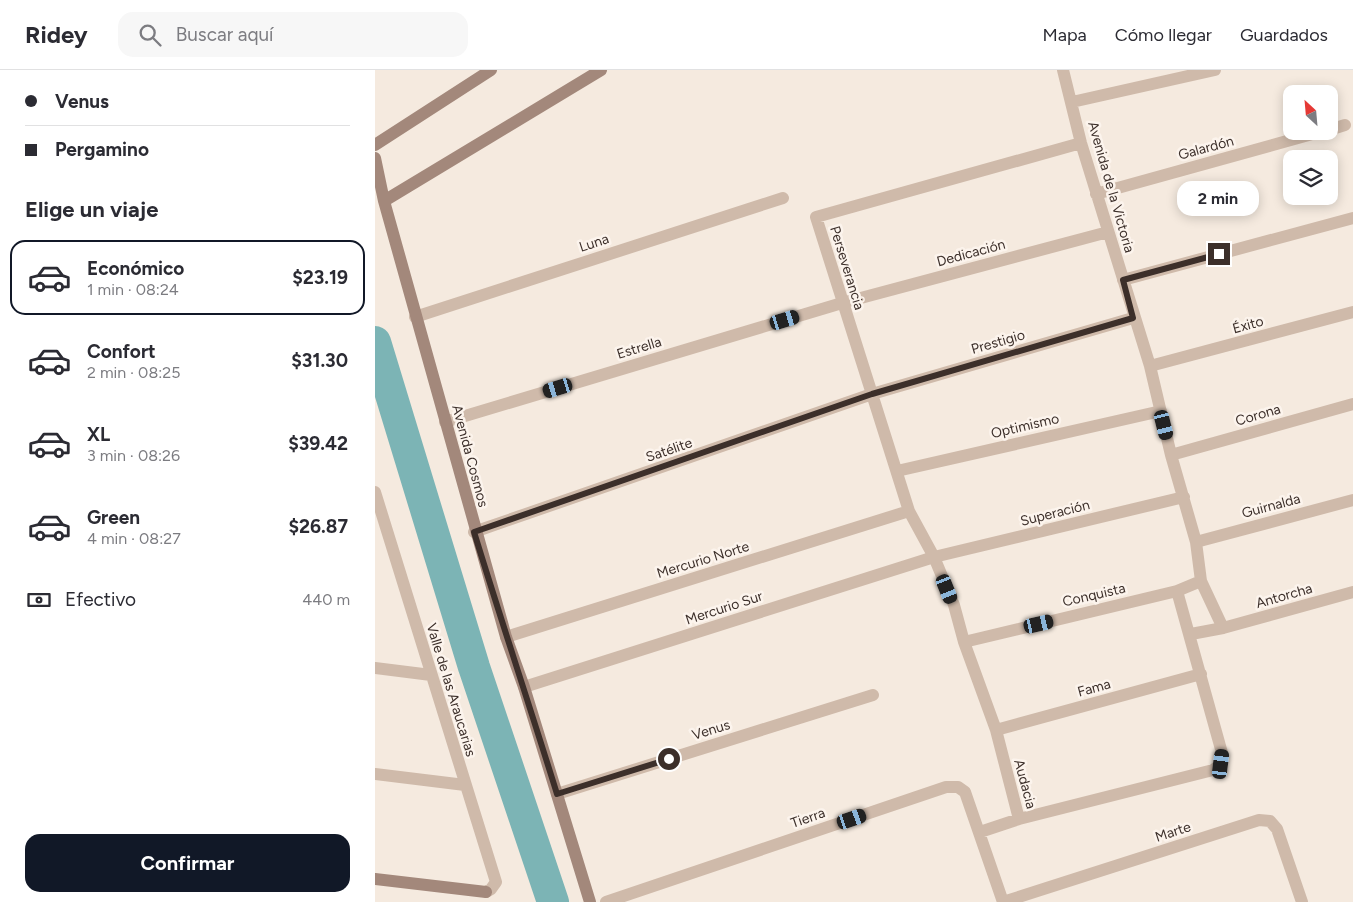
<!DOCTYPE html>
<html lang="es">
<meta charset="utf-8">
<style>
:root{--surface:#fff;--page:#f7f7f7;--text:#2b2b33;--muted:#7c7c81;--line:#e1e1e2;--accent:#111827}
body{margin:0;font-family:Figtree,sans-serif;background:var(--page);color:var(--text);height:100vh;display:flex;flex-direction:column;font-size:19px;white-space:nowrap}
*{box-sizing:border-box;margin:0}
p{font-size:16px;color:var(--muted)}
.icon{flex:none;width:28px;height:28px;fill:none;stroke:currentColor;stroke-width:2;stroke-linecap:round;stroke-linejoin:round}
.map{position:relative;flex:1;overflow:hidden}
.drawer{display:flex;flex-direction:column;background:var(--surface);width:375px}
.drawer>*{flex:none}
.hud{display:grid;align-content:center;height:110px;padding:0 25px;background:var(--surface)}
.needle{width:32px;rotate:334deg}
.controls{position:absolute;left:908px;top:15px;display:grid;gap:10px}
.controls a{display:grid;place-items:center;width:55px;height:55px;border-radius:10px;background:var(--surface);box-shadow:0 2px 12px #0003;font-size:25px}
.end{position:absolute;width:22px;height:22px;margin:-11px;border:6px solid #3c2f2a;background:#fff;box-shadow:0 0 0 2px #fff}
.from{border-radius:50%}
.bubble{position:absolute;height:35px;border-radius:15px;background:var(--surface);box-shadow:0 2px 12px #0003;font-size:16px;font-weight:700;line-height:35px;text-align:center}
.car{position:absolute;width:15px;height:30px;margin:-15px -8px;border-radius:6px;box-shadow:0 0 4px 1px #0007;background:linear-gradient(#222 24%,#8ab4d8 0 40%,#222 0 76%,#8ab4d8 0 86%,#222 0)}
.hud b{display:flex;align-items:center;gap:18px;height:48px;font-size:19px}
.hud b+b{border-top:1px solid var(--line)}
.hud i{width:12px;height:12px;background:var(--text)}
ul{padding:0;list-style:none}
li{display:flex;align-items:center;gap:15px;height:75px;margin:0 10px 8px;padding:0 15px;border:2px solid transparent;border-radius:15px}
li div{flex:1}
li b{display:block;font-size:19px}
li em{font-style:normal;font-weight:700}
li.selected{border-color:var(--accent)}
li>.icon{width:45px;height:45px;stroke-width:1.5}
h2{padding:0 25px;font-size:22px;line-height:60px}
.pay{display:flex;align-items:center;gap:12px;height:55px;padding:0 25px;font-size:19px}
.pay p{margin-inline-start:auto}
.cta{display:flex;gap:10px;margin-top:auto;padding:10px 25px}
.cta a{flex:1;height:58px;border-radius:15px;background:var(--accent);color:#fff;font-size:20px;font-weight:700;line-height:58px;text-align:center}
header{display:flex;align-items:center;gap:30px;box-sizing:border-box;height:70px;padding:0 25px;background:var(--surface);border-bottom:1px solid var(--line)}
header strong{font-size:24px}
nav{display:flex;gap:28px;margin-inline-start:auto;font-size:18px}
.search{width:350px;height:45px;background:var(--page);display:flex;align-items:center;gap:12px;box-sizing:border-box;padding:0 18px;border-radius:15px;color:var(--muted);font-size:19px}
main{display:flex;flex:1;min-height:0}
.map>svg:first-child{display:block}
</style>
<header>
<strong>Ridey</strong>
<div class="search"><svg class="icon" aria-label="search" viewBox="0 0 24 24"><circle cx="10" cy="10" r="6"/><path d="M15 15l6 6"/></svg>Buscar aquí</div>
<nav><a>Mapa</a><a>Cómo llegar</a><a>Guardados</a></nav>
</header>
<main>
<section class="drawer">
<div class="hud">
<b><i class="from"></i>Venus</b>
<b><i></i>Pergamino</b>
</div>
<h2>Elige un viaje</h2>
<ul>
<li class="selected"><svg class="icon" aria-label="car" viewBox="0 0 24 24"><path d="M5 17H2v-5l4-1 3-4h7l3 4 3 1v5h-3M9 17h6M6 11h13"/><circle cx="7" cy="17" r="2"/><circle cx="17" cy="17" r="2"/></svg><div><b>Económico</b><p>1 min · 08:24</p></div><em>$23.19</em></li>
<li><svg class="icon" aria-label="car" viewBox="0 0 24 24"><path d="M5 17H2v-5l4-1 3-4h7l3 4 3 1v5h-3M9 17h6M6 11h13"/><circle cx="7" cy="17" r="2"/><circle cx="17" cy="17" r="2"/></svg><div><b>Confort</b><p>2 min · 08:25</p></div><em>$31.30</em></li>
<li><svg class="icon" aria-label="car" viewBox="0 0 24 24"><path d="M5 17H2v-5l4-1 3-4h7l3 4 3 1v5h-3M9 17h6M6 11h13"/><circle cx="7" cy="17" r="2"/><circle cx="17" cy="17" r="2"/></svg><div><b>XL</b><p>3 min · 08:26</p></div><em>$39.42</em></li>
<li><svg class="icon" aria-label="car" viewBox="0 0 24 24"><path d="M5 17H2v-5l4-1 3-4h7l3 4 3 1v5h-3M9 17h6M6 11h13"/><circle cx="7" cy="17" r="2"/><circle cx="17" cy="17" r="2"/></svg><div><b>Green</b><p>4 min · 08:27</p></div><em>$26.87</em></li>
</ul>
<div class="pay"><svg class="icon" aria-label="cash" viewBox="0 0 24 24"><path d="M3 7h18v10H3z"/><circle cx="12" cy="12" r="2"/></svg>Efectivo<p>440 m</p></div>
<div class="cta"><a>Confirmar</a></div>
</section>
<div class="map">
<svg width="978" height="832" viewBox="0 0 978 832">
<rect width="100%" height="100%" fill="#f5eadf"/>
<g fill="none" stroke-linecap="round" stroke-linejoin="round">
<path stroke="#7cb4b5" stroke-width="32" d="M0,272L99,597L178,832"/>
<path stroke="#cfbaaa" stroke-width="12" d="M688,0L706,73L775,296L796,385L821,472L826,511L848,558
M697,32L840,0
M954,60L970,55
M706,73L441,147L534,441L559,487L579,535L589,572L621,660L644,749L838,700L846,694L847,683L802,521
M721,124L948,61
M748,210L978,148
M40,247L408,128
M775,296L978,242
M70,352L467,233L733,162
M796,385L978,334
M522,401L786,341
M0,422L121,812L116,819L111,822
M99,462L497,324L758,248
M821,472L978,430
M816,564L848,558L978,522
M131,567L534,441
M589,572L802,521L826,511
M0,598L56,605
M149,617L559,487L809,427
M621,660L826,604
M0,704L90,715
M182,724L498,625
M605,762L644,749
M231,832L571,717H583L590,722L628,832
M628,832L884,750L895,751L902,759L927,832"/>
<path stroke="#a3887b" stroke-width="12" d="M0,75L116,0
M0,88L9,131L131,567L149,617L215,832
M9,131L226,0
M0,809L111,822"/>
</g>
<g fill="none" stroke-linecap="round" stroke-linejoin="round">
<path stroke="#3c2f2a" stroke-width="6" d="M294,689L182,724C155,637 126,550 99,462L497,324L758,248L748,210L844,184"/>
</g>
<g text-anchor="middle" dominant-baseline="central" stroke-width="5" stroke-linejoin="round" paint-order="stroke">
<g font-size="14" fill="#3c2f2a" stroke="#fcf4ed">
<text transform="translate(831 78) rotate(-15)">Galardón</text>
<text transform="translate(736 117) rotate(74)">Avenida de la Victoria</text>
<text transform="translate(219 173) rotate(-18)">Luna</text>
<text transform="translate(596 183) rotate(-15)">Dedicación</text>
<text transform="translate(472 198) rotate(73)">Perseverancia</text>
<text transform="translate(873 255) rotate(-15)">Éxito</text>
<text transform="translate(623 272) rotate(-16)">Prestigio</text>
<text transform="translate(264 278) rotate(-17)">Estrella</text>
<text transform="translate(883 345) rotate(-16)">Corona</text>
<text transform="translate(650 356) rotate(-13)">Optimismo</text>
<text transform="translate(294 380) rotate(-19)">Satélite</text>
<text transform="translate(95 386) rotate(75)">Avenida Cosmos</text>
<text transform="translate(896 436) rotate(-15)">Guirnalda</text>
<text transform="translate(680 443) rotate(-14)">Superación</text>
<text transform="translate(328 490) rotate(-17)">Mercurio Norte</text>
<text transform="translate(719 525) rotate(-13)">Conquista</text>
<text transform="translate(909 526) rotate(-16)">Antorcha</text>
<text transform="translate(349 538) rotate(-18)">Mercurio Sur</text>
<text transform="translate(719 618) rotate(-15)">Fama</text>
<text transform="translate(76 620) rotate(73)">Valle de las Araucarias</text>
<text transform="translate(336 660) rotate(-17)">Venus</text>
<text transform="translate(650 714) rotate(75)">Audacia</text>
<text transform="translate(433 748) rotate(-19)">Tierra</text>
<text transform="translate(798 762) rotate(-18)">Marte</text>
</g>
</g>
</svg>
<div class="controls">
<a><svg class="needle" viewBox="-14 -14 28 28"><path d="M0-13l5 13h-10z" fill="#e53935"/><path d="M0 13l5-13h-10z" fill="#7c7c81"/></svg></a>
<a><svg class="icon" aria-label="layers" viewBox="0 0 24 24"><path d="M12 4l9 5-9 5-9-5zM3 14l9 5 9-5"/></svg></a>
</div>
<i class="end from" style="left:294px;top:689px"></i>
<i class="end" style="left:844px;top:184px"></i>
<div class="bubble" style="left:802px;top:111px;width:82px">2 min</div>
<i class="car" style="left:410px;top:250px;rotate:73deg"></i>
<i class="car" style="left:183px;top:318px;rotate:253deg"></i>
<i class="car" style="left:789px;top:355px;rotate:166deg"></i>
<i class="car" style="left:572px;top:519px;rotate:158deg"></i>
<i class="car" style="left:664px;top:554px;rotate:77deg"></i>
<i class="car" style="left:846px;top:694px;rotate:7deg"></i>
<i class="car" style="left:477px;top:749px;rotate:71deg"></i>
</div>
</main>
